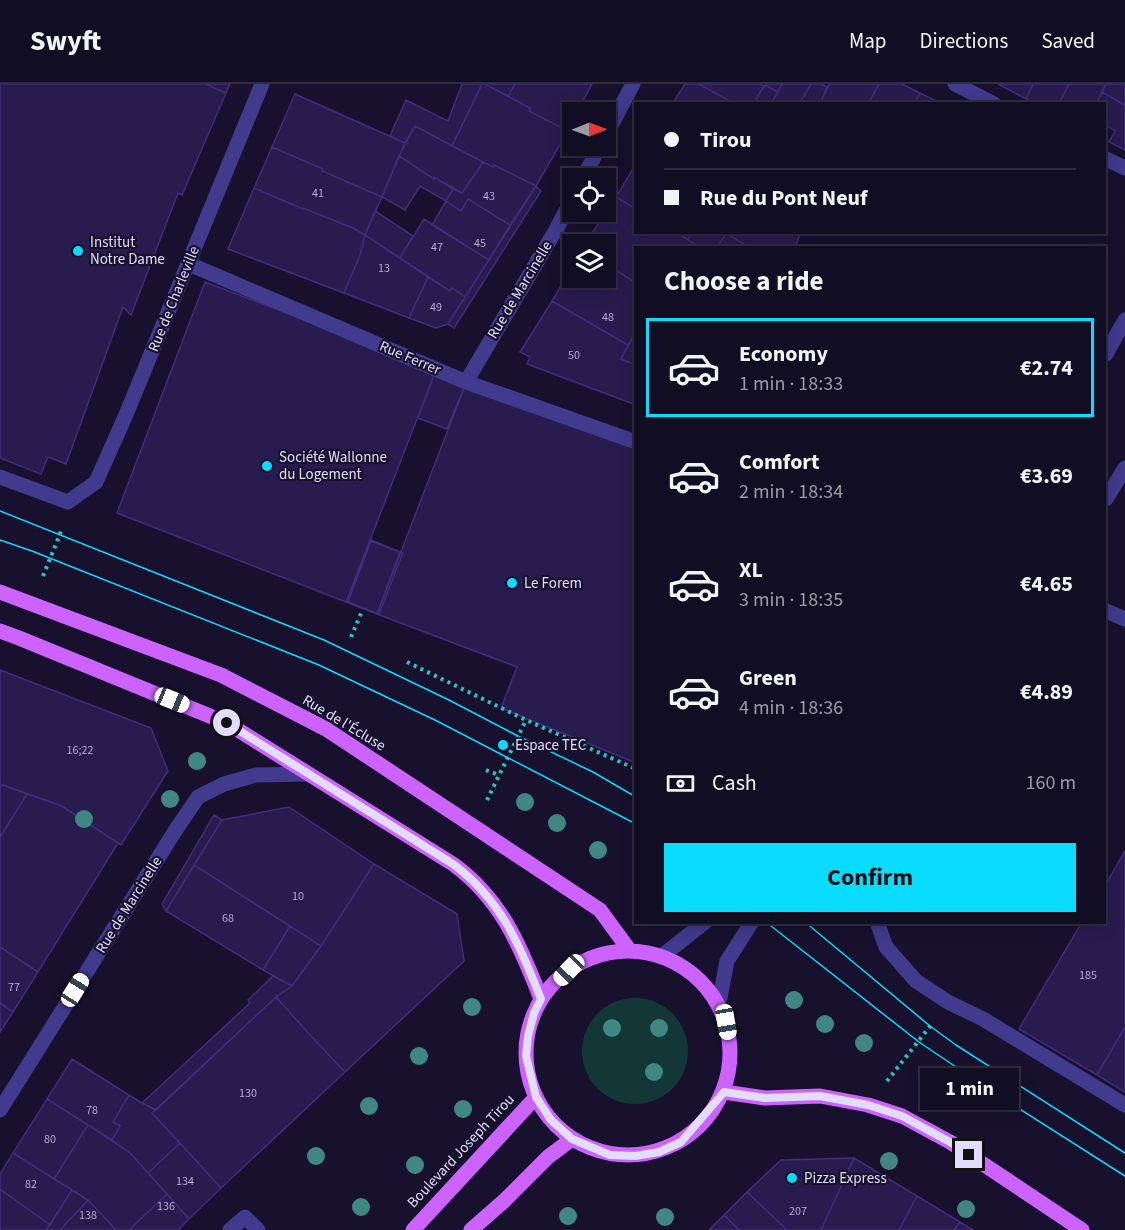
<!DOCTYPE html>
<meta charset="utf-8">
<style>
:root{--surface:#110d22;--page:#1e1b2f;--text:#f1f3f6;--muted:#9c9ca5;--line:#302d40;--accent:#08dcff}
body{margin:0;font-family:"Source Sans 3",sans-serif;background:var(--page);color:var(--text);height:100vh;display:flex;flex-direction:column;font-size:22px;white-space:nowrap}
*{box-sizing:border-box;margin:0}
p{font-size:20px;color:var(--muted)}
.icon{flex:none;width:33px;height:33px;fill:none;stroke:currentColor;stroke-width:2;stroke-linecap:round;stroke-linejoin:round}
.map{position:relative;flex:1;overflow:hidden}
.drawer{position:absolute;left:634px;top:162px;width:472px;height:678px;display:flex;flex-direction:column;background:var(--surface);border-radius:0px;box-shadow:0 3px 15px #0003,0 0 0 2px var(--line)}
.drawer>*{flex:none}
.banner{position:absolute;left:634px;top:18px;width:472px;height:132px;border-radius:0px;box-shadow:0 3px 15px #0003,0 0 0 2px var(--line);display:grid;align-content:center;height:132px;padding:0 30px;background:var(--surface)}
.needle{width:39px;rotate:89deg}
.buttons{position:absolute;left:562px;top:18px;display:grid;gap:12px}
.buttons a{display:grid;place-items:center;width:54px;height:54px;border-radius:0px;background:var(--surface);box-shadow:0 3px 15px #0003,0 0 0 2px var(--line);font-size:30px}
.end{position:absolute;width:27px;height:27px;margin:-14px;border:8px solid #e2dcff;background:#111;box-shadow:0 0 0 3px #111}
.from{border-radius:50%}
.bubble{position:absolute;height:42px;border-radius:0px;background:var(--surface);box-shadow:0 3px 15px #0003,0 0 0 2px var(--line);font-size:20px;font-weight:700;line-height:42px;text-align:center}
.car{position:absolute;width:18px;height:36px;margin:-18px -9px;border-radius:8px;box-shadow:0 0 4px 2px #0007;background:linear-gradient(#fff 24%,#345 0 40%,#fff 0 76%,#345 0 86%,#fff 0)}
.banner b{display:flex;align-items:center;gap:21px;height:57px;font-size:22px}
.banner b+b{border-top:2px solid var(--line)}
.banner i{width:15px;height:15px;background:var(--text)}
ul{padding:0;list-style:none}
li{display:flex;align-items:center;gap:18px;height:99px;margin:0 12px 9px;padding:0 18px;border:3px solid transparent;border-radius:0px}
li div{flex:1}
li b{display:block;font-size:22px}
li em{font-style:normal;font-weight:700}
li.selected{border-color:var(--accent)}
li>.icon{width:54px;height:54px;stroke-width:1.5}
h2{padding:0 30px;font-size:27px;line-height:72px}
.pay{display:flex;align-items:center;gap:15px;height:66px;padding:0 30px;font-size:22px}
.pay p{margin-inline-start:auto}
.button{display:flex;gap:12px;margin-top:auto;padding:12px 30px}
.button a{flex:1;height:69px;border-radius:0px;background:var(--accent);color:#111;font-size:24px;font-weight:700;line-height:69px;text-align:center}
header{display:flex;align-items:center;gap:36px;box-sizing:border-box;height:84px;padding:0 30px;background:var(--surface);border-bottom:2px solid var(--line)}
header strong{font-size:28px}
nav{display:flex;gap:33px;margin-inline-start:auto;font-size:21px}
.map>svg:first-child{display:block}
</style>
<header>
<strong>Swyft</strong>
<nav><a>Map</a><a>Directions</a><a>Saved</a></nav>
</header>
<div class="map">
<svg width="1125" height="1146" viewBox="0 0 1125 1146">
<rect width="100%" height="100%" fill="#17112d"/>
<path fill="#133737" d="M582 967a53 53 0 1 1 106 0a53 53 0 1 1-106 0Z"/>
<path fill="#281c4f" stroke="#402d7b" stroke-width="1.5" d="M0,0H206L226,9L182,111L178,109L131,231L123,223L66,380L48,373L41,390L0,374Z
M206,0H230L226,9Z
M462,0H482L452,62L415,42L405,59L390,52L406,16L448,37Z
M482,0H485L530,24L529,27L568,47L536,102L494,81L493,83L452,62Z
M485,0H515L508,12Z
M515,0H592L577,28H573V37L568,47L529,27L530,24L508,12Z
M685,0H699L735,20H678L674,17Z
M699,0H760L764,2L753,20H735Z
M765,0H782L778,8L765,1Z
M782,0H811L799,20H771Z
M811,0H821L827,3L820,20H799Z
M829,0H879L868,20H820Z
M879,0H902L920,9L914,20H868Z
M998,0H1033L1026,15Z
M1033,0H1069L1059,20H1034L1026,15Z
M1069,0H1106L1096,20H1059Z
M1106,0H1125V21L1102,8Z
M765,1L778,8L771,20H753Z
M1102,8L1125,21V66L1109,58L1115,47L1106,41V20H1096Z
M920,9L942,20H914Z
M295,10L405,59L382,113L322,87L323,85L272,63Z
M415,42L483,78L462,109L434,93V95L399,72Z
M272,63L323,85L322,87L382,113L365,151L353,144L303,124V125L254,104Z
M399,72L434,95V93L453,105L446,117L420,102L405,126L382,113Z
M483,78L493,83L494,81L536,102L510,141L468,115L461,127L446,117L453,105L462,109Z
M636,80V125L616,113Z
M536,102L541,107L454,244L448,240Z
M254,104L303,125V124L353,144L365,151L360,171L344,209L228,165Z
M616,113L636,125V148H675L697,161L695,164H636V199L606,180V160H585Z
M468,115L510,141L489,176L432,141L446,117L461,127Z
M375,127L413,152L400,174L365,151Z
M424,135L489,176L465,213L452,204L450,207L400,174Z
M675,148H692L688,156Z
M692,148H796L800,150L795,164H750L726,149L717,164H697L696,163L697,161L688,156Z
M726,149L750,164H717Z
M365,151L428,193L409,234L344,209L360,171Z
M606,180L636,199V248L628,261L552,217L573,181V194H606Z
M428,193L450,207L452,204L465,213L448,240L436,244L409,234Z
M205,198L436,286L346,518L117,429Z
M552,217L628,261L621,275L636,281V321L527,280L530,273L520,268Z
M636,248V281L621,275Z
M436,286L466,299L447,345L418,334Z
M466,299L636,365V679L501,624L517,583L377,530Z
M371,456L400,468L377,530L346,518Z
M371,457L403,469L379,530L348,518Z
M0,586L151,644L168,687L121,761L62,722L0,700Z
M0,700L27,710L0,753Z
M27,710L62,722L118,759L38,888L0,863V753Z
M289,723L374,780L321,862L194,781L222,736Z
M214,731L222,736L166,827L162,820Z
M1125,767V943L1097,991L1019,945L1082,838H1106V800Z
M374,780L457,830L464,877L345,988L310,951L276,913L292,902L321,862Z
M194,781L290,842L263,886L166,827Z
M290,842L321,862L292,902L263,886Z
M0,863L38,888L13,928L0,919Z
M273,892L292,902L276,913L156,1026L142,1019L250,919L248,916Z
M276,913L310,951L345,988L221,1104L152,1029Z
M0,919L13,928L0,948Z
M1125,943V1008L1097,991Z
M72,975L129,1011L113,1038L120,1042L112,1056L47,1015Z
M129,1011L142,1019L156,1026L152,1029L180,1059L148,1089L130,1069L112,1056L120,1042L113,1038Z
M47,1015L88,1041L54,1095L13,1069Z
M88,1041L130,1069L167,1110L129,1146H116L88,1116L54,1095Z
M180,1059L221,1104L189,1135L148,1089Z
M13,1069L72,1106L50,1141L0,1105V1090Z
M854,1074L917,1112L899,1146H821Z
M854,1074L821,1146H787L747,1108L781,1076Z
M0,1105L50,1141L46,1146H0Z
M72,1106L88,1116L60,1146H46Z
M747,1108L787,1146H739L724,1131Z
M167,1110L189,1135L178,1146H129Z
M917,1112L960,1138L954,1146H899Z
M88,1116L116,1146H60Z
M724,1131L739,1146H709Z
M960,1138L973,1146H954Z"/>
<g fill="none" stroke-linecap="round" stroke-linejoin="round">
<path stroke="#2cc3c1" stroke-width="4" stroke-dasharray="3 4.5" stroke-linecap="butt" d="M43,492L60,450L61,446
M351,553L362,527
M407,578L526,636L636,685
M486,686L499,691
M487,716L526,636
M887,997L931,941"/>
<path stroke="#413a8d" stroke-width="15" d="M955,0L994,20
M606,51L633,0
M1106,75L1125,84
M583,94L600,62
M189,180L466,298L636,358
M1106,270L1125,236
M466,298L557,144L573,113
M0,393L68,418L96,398L125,333L262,0
M1106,415L1125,384
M1106,527L1125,535
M877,838L886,863L916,897L948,918L983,935L1125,1021
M662,872L705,838
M719,919L727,877L752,838
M0,1026L175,747L198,713L224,700L256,691L308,690
M230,1146L245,1133L258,1146"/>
<path stroke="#cc63ff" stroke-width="15" d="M0,508L221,591L326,645L600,826L630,867
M0,547L19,554L227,639L453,780C501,815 520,861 541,915
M526 969a102 102 0 1 1 204 0a102 102 0 1 1-204 0Z
M724,1008L765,1014L820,1012L868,1021L902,1032L950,1058L1082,1146
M413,1146L536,1013
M471,1146L504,1117L548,1073L572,1055"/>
<path stroke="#08dcff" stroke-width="1.5" d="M0,427L324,556L449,616L518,652L593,688L636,713
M0,456L32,467L319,581L437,637L636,740
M766,838L919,958L996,1010L1125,1092
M805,838L930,942L956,961L1125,1069"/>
</g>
<g fill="#408683">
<circle cx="197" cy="677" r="9"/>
<circle cx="170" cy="715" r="9"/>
<circle cx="525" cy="718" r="9"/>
<circle cx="84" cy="735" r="9"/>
<circle cx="557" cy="739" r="9"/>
<circle cx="598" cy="766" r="9"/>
<circle cx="794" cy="916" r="9"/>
<circle cx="472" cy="923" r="9"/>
<circle cx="825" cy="940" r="9"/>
<circle cx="612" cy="944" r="9"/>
<circle cx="659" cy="944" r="9"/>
<circle cx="864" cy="959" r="9"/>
<circle cx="419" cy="972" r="9"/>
<circle cx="654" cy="988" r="9"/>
<circle cx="369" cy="1022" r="9"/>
<circle cx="463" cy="1025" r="9"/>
<circle cx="316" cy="1072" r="9"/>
<circle cx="889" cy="1077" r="9"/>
<circle cx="415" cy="1081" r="9"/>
<circle cx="361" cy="1123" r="9"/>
<circle cx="966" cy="1125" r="9"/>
<circle cx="568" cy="1132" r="9"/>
<circle cx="665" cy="1133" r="9"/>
</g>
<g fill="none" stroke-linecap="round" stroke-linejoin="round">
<path stroke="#e2dcff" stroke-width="8" d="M227,639L453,780C501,816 520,861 541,915L534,929L528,952L526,972L536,1013L551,1036L572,1055L610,1071L635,1072L659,1068L681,1058L724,1008L765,1014L820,1012L868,1021L902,1032L950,1058L969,1071"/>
</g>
<g fill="#08dcff" stroke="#17112d" stroke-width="2">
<circle cx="78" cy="167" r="6"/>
<circle cx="267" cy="382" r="6"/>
<circle cx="512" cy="499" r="6"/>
<circle cx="503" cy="661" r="6"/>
<circle cx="792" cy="1094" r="6"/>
</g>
<g text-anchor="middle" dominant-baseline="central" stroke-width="4.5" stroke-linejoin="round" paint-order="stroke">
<g font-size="12" fill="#b4acd3">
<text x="318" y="109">41</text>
<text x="489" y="112">43</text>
<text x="480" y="159">45</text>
<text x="437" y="163">47</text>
<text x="384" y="184">13</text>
<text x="436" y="223">49</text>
<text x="608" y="233">48</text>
<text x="574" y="271">50</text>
<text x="80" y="666">16;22</text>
<text x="298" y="812">10</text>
<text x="228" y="834">68</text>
<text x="1088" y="891">185</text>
<text x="14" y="903">77</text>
<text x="248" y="1009">130</text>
<text x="92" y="1026">78</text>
<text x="50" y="1055">80</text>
<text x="185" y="1097">134</text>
<text x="31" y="1100">82</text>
<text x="166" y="1122">136</text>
<text x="798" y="1127">207</text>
<text x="88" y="1131">138</text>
</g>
<g font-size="15" fill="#e2dcff" stroke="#17112d" text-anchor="start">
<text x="90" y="158">Institut<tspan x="90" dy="17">Notre Dame</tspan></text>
<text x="279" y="373">Société Wallonne<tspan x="279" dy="17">du Logement</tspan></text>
<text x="524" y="499">Le Forem</text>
<text x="515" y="661">Espace TEC</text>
<text x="804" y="1094">Pizza Express</text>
</g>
<g font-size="15" fill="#e2dcff" stroke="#17112d">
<text transform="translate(520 206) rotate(-59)">Rue de Marcinelle</text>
<text transform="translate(174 215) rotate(-68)">Rue de Charleville</text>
<text transform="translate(410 274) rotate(23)">Rue Ferrer</text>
<text transform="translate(344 639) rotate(31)">Rue de l'Écluse</text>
<text transform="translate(129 821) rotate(-58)">Rue de Marcinelle</text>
<text transform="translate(461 1067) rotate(-47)">Boulevard Joseph Tirou</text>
</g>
</g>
</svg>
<div class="buttons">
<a><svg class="needle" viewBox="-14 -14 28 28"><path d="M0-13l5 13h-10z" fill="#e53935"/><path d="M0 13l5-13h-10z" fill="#9c9ca5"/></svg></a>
<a><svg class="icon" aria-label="locate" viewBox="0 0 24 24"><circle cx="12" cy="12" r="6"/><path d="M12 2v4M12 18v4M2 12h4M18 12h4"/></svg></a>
<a><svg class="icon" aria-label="layers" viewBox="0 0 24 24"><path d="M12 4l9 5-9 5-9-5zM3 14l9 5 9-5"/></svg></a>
</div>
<i class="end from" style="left:227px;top:639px"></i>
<i class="end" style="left:969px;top:1071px"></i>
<div class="bubble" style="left:920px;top:984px;width:99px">1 min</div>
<i class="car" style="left:172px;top:616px;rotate:112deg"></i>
<i class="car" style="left:569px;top:886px;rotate:224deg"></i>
<i class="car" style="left:75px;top:906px;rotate:32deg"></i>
<i class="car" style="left:726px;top:938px;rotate:170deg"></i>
<div class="banner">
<b><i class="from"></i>Tirou</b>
<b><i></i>Rue du Pont Neuf</b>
</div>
<section class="drawer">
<h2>Choose a ride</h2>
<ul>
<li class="selected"><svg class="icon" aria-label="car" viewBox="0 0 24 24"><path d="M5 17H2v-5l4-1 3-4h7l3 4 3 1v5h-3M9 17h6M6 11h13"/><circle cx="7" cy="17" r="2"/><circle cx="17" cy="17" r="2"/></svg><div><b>Economy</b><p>1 min · 18:33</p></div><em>€2.74</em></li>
<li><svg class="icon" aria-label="car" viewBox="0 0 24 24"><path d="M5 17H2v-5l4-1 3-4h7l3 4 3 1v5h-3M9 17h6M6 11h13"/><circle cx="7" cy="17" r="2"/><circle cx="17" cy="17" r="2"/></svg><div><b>Comfort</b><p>2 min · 18:34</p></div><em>€3.69</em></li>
<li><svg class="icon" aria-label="car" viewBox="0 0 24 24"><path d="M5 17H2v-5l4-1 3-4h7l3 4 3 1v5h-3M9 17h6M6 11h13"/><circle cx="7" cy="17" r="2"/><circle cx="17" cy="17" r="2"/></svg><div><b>XL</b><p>3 min · 18:35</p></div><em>€4.65</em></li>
<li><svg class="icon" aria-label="car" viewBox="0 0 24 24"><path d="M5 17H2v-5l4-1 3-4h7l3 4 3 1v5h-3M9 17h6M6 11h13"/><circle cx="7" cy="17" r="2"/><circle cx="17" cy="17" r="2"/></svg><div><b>Green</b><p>4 min · 18:36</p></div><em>€4.89</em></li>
</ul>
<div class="pay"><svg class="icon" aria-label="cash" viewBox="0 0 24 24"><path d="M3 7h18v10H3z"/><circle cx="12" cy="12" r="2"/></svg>Cash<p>160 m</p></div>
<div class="button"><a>Confirm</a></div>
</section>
</div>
